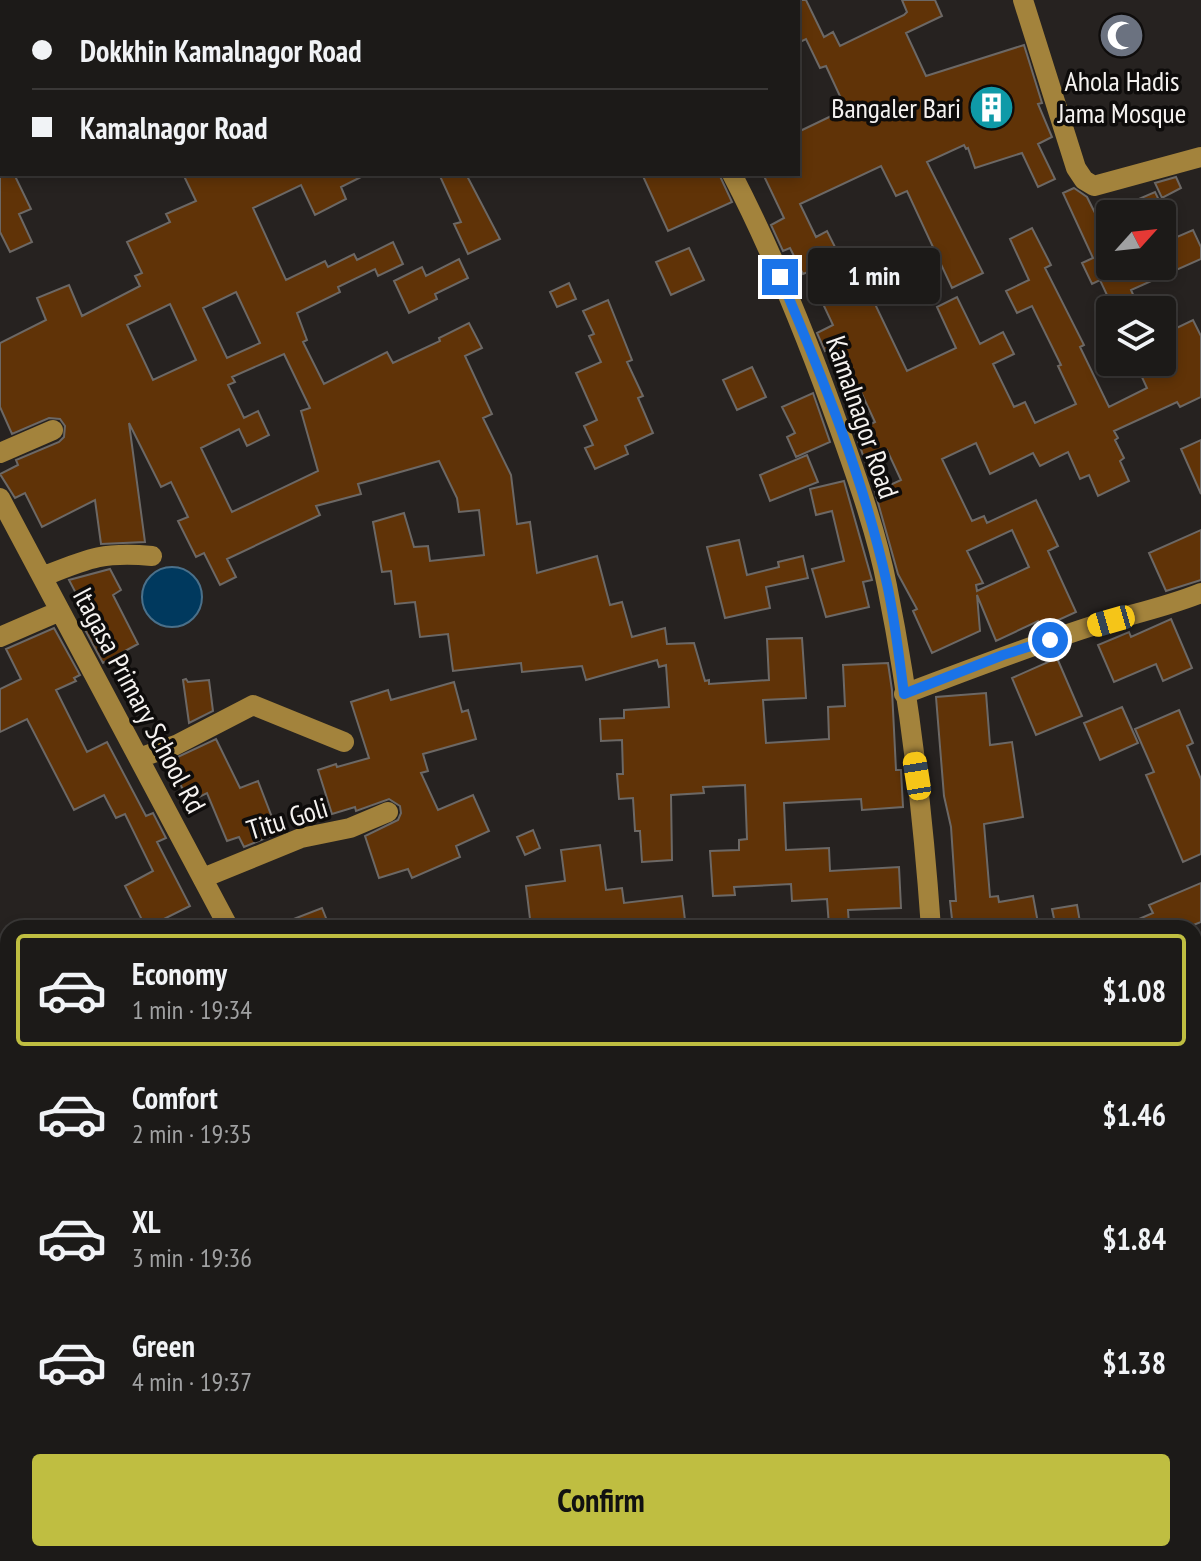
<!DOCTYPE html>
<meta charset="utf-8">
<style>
:root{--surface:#1c1a18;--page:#292725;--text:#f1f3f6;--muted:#a0a1a2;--line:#3a3837;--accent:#bfbe41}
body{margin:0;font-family:"PT Sans Narrow",sans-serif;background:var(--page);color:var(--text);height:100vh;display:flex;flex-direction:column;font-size:30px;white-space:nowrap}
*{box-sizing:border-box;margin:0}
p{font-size:26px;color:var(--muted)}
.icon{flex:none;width:44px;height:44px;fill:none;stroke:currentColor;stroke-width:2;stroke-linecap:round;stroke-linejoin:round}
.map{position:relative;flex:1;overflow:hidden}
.side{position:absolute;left:0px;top:920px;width:1202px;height:642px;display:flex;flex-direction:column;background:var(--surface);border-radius:24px 24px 0 0;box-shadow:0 4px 12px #0003,0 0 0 2px var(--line)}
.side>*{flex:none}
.hud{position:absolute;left:0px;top:0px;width:800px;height:176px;box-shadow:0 4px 12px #0003,0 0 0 2px var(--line);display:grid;align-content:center;height:176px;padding:0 32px;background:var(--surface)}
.needle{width:52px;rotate:63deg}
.controls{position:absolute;left:1096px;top:200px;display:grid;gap:16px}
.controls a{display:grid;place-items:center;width:80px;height:80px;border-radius:8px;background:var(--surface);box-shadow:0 4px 12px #0003,0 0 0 2px var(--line);font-size:40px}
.end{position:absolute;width:36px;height:36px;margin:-18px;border:10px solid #1a73e8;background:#fff;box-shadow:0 0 0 4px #fff}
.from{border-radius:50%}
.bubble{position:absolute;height:56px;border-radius:8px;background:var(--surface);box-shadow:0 4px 12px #0003,0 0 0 2px var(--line);font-size:26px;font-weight:800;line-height:56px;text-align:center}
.car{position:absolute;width:24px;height:48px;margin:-24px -12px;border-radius:10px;box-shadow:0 0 6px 2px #0007;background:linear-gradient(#f5c518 24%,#345 0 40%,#f5c518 0 76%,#345 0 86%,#f5c518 0)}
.hud b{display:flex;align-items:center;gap:28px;height:76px;font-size:30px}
.hud b+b{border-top:2px solid var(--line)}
.hud i{width:20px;height:20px;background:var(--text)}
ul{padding:14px 0 0;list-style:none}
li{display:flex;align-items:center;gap:24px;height:112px;margin:0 16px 12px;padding:0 16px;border:4px solid transparent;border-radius:8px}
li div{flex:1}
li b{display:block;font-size:30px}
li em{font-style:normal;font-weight:800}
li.on{border-color:var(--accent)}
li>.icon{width:72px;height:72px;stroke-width:1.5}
.action{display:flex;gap:16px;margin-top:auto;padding:16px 32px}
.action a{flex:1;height:92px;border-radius:8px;background:var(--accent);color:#111;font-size:32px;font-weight:800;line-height:92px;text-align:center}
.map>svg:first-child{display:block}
</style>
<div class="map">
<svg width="1201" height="1561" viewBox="0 0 1201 1561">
<rect width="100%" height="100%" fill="#262220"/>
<path fill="#00395e" stroke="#4a708a" stroke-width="2" d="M142 597a30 30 0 1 1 60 0a30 30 0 1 1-60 0Z"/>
<path fill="#603307" stroke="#6c6865" stroke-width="2" fill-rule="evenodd" d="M798,0H806L824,37L833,32L840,46L904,15L907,12L902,0H935L942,16L906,33L926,76L1024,45L1042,103L1038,104L1052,137L1038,144L1055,179L1038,187L1022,153L975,168L968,148L966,149L964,145L927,162L983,273L952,288L907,191L896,196L881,166L800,204L816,237L827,231L841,259L846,257L858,282L874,275L884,297L874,302L907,371L956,348L937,307L957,297L980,344L1003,332L1014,354L993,364L1014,407L1025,402L1035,423L1076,404L1058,366L1061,365L1032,306L1017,313L1006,291L1029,280L1010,239L1032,228L1051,265L1045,268L1084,345L1080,347L1109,407L1147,388L1135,362H1162V335L1193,320L1201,336V397L1180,407L1177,402L1114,431L1118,438L1115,440L1124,458L1120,461L1129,481L1098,496L1089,475L1080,479L1068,452L1040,466L1033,453L990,474L976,443L942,459L972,521L984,516L987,523L1036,500L1058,546L1048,551L1076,612L1041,628L1038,621L996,641L977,595L980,631L932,653L913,611L917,609L898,574L875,492L901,480L887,450L865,461L855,432L875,422L848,364L840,368L830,348L825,351L817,333L833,325L808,272L803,274L790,248L783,251L771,225L784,218L763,174H798V132L846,109L826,66L820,68L806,39L798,43ZM1012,530L1029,567L977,591L976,585L983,583L967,551Z
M0,174H14L31,209L19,214L32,242L10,252L0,232Z
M183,174H367L341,187L346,199L315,215L301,185L253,208L286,280L325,261L328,267L354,254L357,260L393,242L403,264L378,276L375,269L338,287L340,292L297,313L307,340L303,342L324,384L387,352L393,363L440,341L439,338L469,323L482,348L465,356L492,414L483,418L511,475L517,524L530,522L537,573L597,556L610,605L622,602L632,637L665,628L667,644L694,643L705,681L709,680V684L769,680L767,639L802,638L806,698L763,700L766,743L829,739L828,707L845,706L843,665L888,663L892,690L896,770H901L903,807L862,810L861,799L784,803L786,850L829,848L830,871L899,867L901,908L848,910L849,925L829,926L827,899L792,901L791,884L734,887L735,895L713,896L710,851L739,850V840L747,839L745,785L703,787L704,793L671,795L672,860L642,862L640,831H635L633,798L619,799L617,774H623L622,740L601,741L600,719L624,718V710L669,707L666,665L659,667L657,660L586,680L582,666L522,672L521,663L453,671L448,634L420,637L415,602L395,604L391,571L382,572L373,522L404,513L414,547L428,546L430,561L484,555L479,510L459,512L457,498L439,461L358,484L361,494L316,506L320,515L227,559L236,577L220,585L204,553L196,557L178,521L188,517L171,482L161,487L129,423L145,542L101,544L95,500L42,527L25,493L15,498L0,474L18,465L16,460L59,442L64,437L65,426L60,419L49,418L12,434L0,407V343L46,320L37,298L69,285L82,316L140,286L135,276L142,273L127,242L170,222L166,214L196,201ZM236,292L260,343L227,358L203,308ZM170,304L196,360L153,380L127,325ZM284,354L310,408L301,411L318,471L232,512L201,448L239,429L247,446L269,435L258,411L244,418L228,385L235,382L232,377Z
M439,174H466L500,239L468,254L454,224L461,222Z
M642,174H719L732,202L668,231Z
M1176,177L1181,188L1162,198L1155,183Z
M1074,188L1087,197L1097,217L1155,192L1177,237L1193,230L1201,247V259L1131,290L1140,310H1114L1100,280L1092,284L1082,263L1093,258L1063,193ZM1110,214H1162V266H1110Z
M689,248L704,280L671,295L656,262Z
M459,259L468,278L435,294L437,299L409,313L394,281L422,267L426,276Z
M569,283L576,299L557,307L550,292Z
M608,300L632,360L627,362L643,396L638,398L653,433L625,446L628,454L595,469L585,448L593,445L584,426L597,420L576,373L601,362L589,336L594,334L583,311Z
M752,367L766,397L737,410L723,380Z
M813,393L830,442L796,457L787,437L795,433L782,407Z
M1201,440V494L1181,449Z
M807,455L818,482L770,501L760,475Z
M844,481L872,580L863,582L869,607L826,617L812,569L844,561L832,511L816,515L810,489Z
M1201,530V580L1166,591L1149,553Z
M739,540L747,575L779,567L778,562L803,556L808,578L766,587L770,608L725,618L707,547Z
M110,569L121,590L113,595L138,644L103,663L83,626L91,622L69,580Z
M1171,619L1192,668L1163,681L1156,664L1114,682L1098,645L1129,632L1131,637Z
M54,628L80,675L74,678L76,681L56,690L87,752L107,742L146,816L153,813L166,838L157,842L190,906L146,928L125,886L153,871L125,814L116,818L104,795L74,810L27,719L0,732V689L21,679L6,649Z
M1057,658L1082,716L1036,735L1012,678Z
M186,679L188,682L209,680L213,711L189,723L183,680Z
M454,682L462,712L468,710L476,739L423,754L428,771L421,773L438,810L473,795L489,831L456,846L460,857L412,878L408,869L379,878L365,836L398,820L401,813L400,806L389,799L356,811L355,807L332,814L318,770L336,764L337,767L369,758L351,702L388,690L391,700Z
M986,693L990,745L1012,742L1023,817L984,824L990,897L998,896L999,902L1033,896L1038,923L1010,928H953L950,901H956L951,827L944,796L936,697Z
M1122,707L1138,743L1100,760L1084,723Z
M1179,710L1193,743L1187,746L1201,779V854L1183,862L1146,775L1154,772L1135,729Z
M216,739L240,788L258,781L278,833L244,847L239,837L227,841L207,793L189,802L169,761Z
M533,830L540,848L525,855L517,837Z
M600,845L606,890L622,888L624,903L682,896L686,928H575V922L531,927L526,886L565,881L561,850Z
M1201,883V922L1186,928H1118L1153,913L1149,905Z
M1077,905L1081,928H1056L1052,909Z
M322,908L330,928H273V927Z"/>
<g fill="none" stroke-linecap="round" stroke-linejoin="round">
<path stroke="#756136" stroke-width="20" d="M303,1554L306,1561"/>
<path stroke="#a3833c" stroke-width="20" d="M640,0L641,2
M1023,0L1076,168L1084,180L1094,186L1201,157
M732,174C775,257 809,343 840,430C858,481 877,534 887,586C910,699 923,814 931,928
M0,453L53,430
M0,498L229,928
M42,577C87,559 103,551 152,556
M0,637L60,611
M904,694C966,671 1027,647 1089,627C1127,615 1164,608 1201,593
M139,758L176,745L253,705L344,742
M203,878L301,838L350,828L388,812
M1194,1068H1201
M0,1530H8
M504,1554L507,1561"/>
<path stroke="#e8b63d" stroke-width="24" d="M1194,1472H1201
M658,1561L669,1554"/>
</g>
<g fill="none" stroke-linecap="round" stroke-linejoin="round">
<path stroke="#1a73e8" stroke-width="10" d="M780,277C822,376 864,479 887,584C895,620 899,657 904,694L1003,655L1050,640"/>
</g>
<defs>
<symbol id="mosque-disc" viewBox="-11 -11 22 22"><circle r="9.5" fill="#6b7280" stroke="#0e0c0b"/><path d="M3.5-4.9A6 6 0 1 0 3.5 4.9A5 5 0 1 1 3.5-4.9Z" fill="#fff"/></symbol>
<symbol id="building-disc" viewBox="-11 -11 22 22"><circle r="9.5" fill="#0f9aa8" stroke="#0e0c0b"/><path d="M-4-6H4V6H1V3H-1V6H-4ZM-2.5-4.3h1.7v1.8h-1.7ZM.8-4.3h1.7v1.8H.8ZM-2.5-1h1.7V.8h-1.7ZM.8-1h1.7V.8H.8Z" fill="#fff"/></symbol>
</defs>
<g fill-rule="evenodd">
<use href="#mosque-disc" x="1096" y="10" width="51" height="51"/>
<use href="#building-disc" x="966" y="82" width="51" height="51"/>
</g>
<g text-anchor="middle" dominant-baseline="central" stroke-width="7" stroke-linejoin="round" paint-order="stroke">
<g font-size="28" fill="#f5f2f0" stroke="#0e0c0b">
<text x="1122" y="80">Ahola Hadis<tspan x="1122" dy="32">Jama Mosque</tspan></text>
<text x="961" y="107" text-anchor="end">Bangaler Bari</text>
</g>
<g font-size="28" fill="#f5f2f0" stroke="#0e0c0b">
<text transform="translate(863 417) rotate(71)">Kamalnagor Road</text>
<text transform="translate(140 700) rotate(62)">Itagasa Primary School Rd</text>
<text transform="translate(287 818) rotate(-17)">Titu Goli</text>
</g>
</g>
</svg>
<div class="controls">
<a><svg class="needle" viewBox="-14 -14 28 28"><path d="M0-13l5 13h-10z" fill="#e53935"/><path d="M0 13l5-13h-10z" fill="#a0a1a2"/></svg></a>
<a><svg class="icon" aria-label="layers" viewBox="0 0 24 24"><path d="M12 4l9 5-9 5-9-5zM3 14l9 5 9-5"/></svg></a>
</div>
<i class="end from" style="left:1050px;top:640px"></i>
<i class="end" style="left:780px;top:277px"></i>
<div class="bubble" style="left:808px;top:248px;width:132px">1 min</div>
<i class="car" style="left:1111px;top:621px;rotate:254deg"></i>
<i class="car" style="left:917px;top:776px;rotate:351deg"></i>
<div class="hud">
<b><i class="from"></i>Dokkhin Kamalnagor Road</b>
<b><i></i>Kamalnagor Road</b>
</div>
<section class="side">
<ul>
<li class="on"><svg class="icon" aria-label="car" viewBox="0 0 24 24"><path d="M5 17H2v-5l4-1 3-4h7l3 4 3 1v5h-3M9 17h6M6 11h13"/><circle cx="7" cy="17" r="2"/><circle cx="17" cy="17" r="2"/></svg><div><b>Economy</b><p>1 min · 19:34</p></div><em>$1.08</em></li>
<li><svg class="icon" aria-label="car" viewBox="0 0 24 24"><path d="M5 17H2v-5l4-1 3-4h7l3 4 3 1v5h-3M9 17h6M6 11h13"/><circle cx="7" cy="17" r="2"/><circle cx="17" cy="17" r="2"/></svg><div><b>Comfort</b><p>2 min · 19:35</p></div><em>$1.46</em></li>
<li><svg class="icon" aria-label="car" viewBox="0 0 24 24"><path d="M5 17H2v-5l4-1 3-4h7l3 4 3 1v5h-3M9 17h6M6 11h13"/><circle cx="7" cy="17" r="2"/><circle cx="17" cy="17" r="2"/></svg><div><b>XL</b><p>3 min · 19:36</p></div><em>$1.84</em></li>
<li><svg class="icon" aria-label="car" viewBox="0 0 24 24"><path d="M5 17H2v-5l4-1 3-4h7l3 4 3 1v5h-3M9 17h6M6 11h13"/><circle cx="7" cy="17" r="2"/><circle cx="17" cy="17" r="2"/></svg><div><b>Green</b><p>4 min · 19:37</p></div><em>$1.38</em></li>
</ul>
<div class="action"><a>Confirm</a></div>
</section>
</div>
